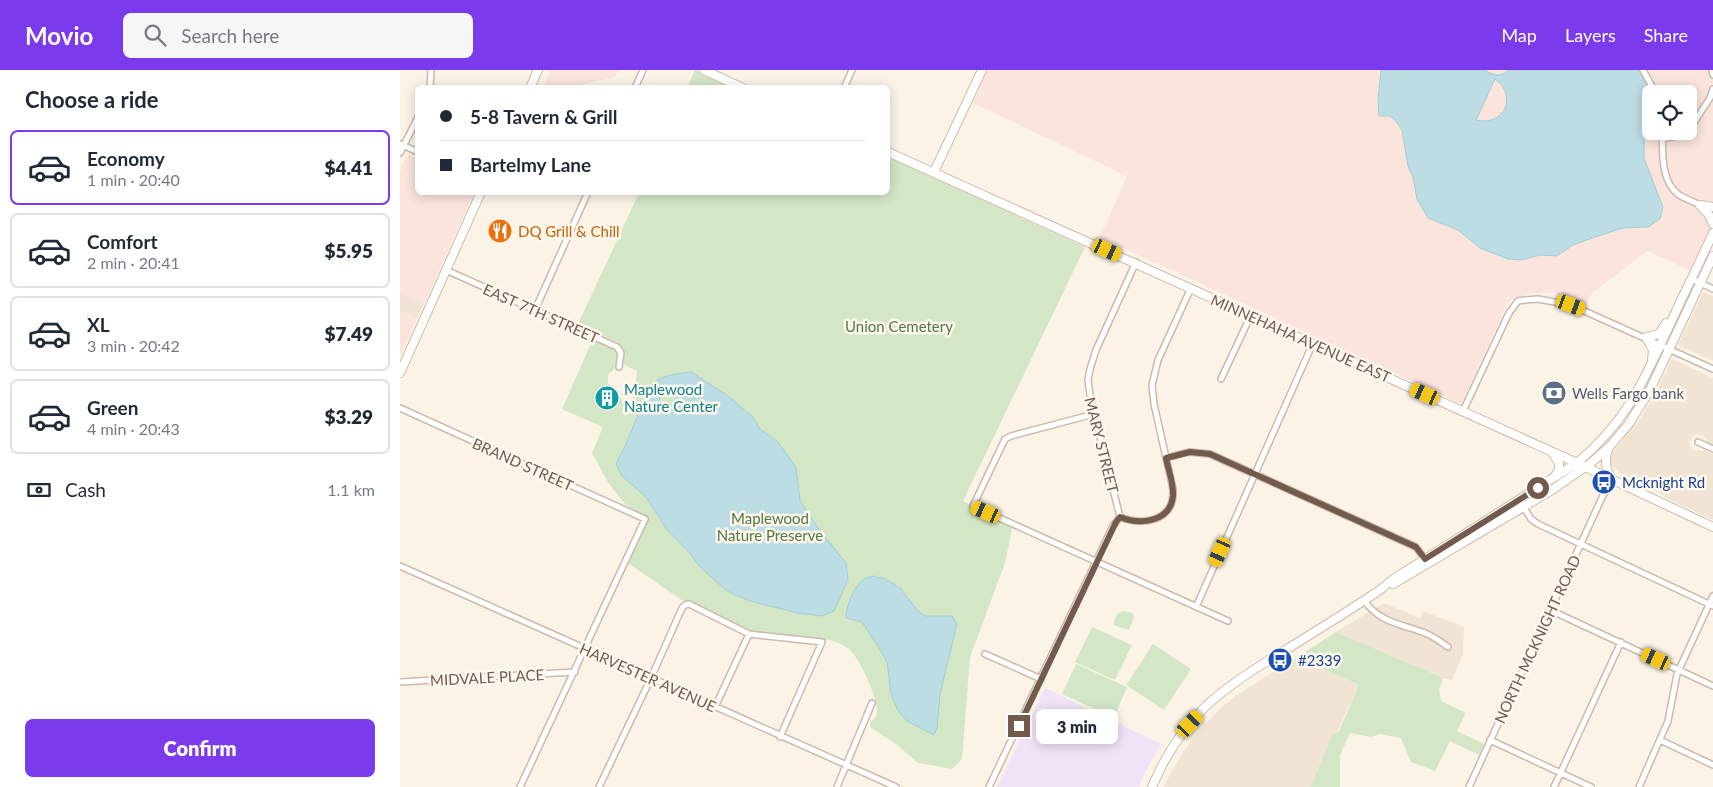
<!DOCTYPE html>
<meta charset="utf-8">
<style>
:root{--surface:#fff;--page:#f6f6f7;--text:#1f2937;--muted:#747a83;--line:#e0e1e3;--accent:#7c3aed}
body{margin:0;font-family:Lato,sans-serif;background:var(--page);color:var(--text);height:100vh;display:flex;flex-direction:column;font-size:19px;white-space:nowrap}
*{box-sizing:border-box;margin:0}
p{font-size:16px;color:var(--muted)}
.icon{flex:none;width:28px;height:28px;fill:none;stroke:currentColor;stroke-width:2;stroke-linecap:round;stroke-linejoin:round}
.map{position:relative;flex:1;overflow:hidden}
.panel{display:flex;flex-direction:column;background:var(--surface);width:400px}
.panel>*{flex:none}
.top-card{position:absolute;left:15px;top:15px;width:475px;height:110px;border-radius:8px;box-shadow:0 2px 12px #0003;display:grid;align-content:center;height:110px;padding:0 25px;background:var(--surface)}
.tools{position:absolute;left:1242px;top:15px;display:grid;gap:10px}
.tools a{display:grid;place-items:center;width:55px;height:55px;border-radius:8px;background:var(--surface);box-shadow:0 2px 12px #0003;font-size:25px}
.end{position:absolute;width:22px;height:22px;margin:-11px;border:6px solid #725a4d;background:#fff;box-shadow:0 0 0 2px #fff}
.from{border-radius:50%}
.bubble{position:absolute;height:35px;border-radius:8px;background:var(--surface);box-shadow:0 2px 12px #0003;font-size:16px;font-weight:800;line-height:35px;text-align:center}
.car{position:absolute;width:15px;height:30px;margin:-15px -8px;border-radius:6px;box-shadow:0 0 4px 1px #0007;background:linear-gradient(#f5c518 24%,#345 0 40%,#f5c518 0 76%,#345 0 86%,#f5c518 0)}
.top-card b{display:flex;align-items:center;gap:18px;height:48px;font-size:19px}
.top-card b+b{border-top:1px solid var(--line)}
.top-card i{width:12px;height:12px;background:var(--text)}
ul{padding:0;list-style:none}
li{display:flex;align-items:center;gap:15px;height:75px;margin:0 10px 8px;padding:0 15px;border:2px solid var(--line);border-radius:8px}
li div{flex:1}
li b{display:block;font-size:19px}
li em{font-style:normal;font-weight:800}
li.active{border-color:var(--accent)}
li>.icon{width:45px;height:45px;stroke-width:1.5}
h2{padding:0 25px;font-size:22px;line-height:60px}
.pay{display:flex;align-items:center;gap:12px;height:55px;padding:0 25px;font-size:19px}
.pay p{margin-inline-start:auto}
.action{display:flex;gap:10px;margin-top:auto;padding:10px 25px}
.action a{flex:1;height:58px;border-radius:8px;background:var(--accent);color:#fff;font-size:20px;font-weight:800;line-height:58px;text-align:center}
header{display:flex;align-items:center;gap:30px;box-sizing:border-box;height:70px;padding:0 25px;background:var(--accent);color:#fff}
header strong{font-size:24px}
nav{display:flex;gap:28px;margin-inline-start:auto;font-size:18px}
.search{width:350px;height:45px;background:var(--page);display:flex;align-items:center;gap:12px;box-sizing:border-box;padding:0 18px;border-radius:8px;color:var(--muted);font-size:19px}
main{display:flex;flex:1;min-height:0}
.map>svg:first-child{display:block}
</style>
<header>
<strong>Movio</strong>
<div class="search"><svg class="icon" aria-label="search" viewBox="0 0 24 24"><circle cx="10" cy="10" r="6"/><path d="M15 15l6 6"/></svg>Search here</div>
<nav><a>Map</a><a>Layers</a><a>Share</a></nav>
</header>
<main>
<section class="panel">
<h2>Choose a ride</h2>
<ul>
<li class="active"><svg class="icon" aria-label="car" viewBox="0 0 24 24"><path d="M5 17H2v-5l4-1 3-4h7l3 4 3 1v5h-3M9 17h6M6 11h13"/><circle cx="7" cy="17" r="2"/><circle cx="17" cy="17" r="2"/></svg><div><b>Economy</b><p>1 min · 20:40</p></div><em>$4.41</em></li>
<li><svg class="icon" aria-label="car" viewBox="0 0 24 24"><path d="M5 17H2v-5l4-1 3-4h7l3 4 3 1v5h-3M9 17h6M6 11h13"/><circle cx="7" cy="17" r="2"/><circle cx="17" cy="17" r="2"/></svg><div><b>Comfort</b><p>2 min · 20:41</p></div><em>$5.95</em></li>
<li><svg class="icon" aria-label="car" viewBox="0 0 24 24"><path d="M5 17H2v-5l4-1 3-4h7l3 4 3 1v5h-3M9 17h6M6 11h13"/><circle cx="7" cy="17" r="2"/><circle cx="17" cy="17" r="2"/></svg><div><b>XL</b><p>3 min · 20:42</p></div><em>$7.49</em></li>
<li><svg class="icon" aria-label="car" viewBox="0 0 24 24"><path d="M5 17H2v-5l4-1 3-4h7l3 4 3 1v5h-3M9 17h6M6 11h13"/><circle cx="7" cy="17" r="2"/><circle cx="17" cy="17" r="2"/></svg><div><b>Green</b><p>4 min · 20:43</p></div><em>$3.29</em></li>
</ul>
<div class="pay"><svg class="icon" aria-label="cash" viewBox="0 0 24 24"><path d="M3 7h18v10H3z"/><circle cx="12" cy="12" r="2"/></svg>Cash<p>1.1 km</p></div>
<div class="action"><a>Confirm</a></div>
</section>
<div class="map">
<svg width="1313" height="717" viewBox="0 0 1313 717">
<rect width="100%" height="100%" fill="#fbf3e6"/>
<path fill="#f2e4d5" d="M1303,222L1313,226V291L1278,275Z
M0,223L24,234L17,249L0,241Z
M1272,289L1313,308V375L1308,373L1305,367L1297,364L1293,366L1289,373L1290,377L1295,381L1304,380L1313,384V450L1268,429L1257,420L1219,402L1214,398L1211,394L1210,389L1212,383L1242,346L1257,321Z
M984,533L1020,548L1023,541L1064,557L1063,584L1052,610L1043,608L936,562Z
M897,587L959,615L911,717H763L783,682L801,658L822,637L835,626Z"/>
<path fill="#fae4db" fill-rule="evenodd" d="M151,0H218L215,7L186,13L183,17H143Z
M588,0H1313V155L1292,201L1247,181L1192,223L1185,237L1155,223H1130L1109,231L1061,334L700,167L727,106L573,33ZM1251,24H1289V61H1251Z
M8,84L17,88L18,122L74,123L24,234L0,223V101Z
M0,241L17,249L0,287Z"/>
<path fill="#f0e3f7" d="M645,618L761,674L745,702L739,717H597Z"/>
<path fill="#d3e7c6" d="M295,0L333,17L287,18Z
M488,87L685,177L563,431L596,448L613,454L605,493L570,587L562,689L552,699L518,693L496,674L470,657V652C473,650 477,647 477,643C479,630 460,590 451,581C445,575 437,572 429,570L351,561L291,532L283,531L228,493L248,451L247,448L226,435L209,414L192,383L203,357L162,339L193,269L215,280L218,284L216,297L208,305V313L216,320L227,340L232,335L237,301L224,295V282L217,272L178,254L239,123L488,122Z
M723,541L732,543L734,547L729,560L713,555L717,544Z
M692,557L732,575L715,610L675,592Z
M936,562L1043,608L1039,620L1041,631L1066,643L1057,661L1084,674L1079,685L1050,671L1035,701L1011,692L1001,668L980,664L971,667L950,663L940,685V717H911L932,665L939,661L959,615L897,587Z
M753,574L791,599L764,640L726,615Z
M676,594L727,617L714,648L662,624Z"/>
<path fill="#bcdde3" stroke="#a3cdd4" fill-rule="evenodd" d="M981,0H1085C1092,5 1102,8 1108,0H1241L1247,14L1245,26L1244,88L1263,137L1260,149L1248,157L1223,158L1198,166L1173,175L1157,186L1140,185L1121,190L1108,189L1080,178L1058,160L1028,148L1017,129L1013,107L1008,96L1002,60L994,49L989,46H979L978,29ZM1095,9C1118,25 1105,57 1076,50Z
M291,302L328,326L353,347L360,359L377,371L396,397L400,431L418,458L446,493L448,510L434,541L422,546L398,543L350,531L327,521L300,497L288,481L268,461L246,427L222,406L216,394L226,374L250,316C260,305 276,304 291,302ZM269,321L275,326V331L268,339L259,336L258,332L263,322Z
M473,506L486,509L501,519L517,540L525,546H552L557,554L540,624L537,658L534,665L507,651L497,639L491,624L487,592L481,581L462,552L446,548C446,537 453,518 462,511C465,508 469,507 473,506Z"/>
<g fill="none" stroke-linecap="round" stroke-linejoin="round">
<defs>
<path id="street" d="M1243,0L1256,24
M1312,0L1313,5
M30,18L31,0
M235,18L243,0
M444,18L452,0
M1289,60L1310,28L1313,19
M1262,61C1263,82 1260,111 1279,125C1286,129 1294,132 1301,135
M1262,69L1286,64L1288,61
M0,74L18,82
M0,83L18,47
M46,200L217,277L221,283L219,297
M1292,209L1313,219
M135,240L188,122
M821,309L851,245
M0,338L245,449L120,717
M1063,341L1109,243L1118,231L1125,230L1138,229L1171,235L1313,299
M694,344L611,366L605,369L573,436L828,551
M1298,372L1313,379
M766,388L789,382L810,384L1016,477L1026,491
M1119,430L1131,449L1138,454L1313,536
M720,447C744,456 775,451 773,419L754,334L752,315L758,290L791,218
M720,447L691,332L688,310L690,299L696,280L736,192
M0,496L496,717
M964,530C979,553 1002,554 1025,563C1033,566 1041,572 1048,577
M796,537L913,273
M1150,540L1313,616
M585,584L641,609
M0,612L175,602
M315,637L349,564
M1090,670L1191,717
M1260,670L1313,695
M199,717L251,608L282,538L285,535L289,534L349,564L422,572L380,667
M437,717L472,633
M589,717L713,456L720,447
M1069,717L1205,421
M1154,717L1221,572
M1239,717L1268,651L1277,604L1313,526"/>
<path id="secondary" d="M304,0L343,18
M130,18L138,0
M488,82L1177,393L1313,457
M534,102L582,0
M1300,135L1309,145L1313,154
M1300,135L1313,137
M1252,290L1253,280L1246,267L1259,264L1266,253
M0,303L81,122
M1209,377C1204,388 1205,398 1211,408
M1153,384L1159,393V400L1155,406
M993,514L1152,420L1191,393L1210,376L1228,355L1249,322L1313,186
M752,717C765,686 783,658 807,635C829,615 854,599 879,584C913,563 947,542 980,520L992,510L1177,393C1229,349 1244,310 1272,250C1285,221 1300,192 1313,163"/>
</defs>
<use href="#street" stroke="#ccbaad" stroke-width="8"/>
<use href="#secondary" stroke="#cebbab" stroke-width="10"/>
<use href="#street" stroke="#fff" stroke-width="5"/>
<use href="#secondary" stroke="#fff" stroke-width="8"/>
</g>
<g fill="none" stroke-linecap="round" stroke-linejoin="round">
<path stroke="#725a4d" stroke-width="6" d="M619,656L716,452L720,447C739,455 770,453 773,426C774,414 768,399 766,388L790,382L810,384L1016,477L1025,489L1138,418"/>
</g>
<defs>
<symbol id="restaurant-disc" viewBox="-11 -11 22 22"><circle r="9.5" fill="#e8710a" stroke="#fef7ec"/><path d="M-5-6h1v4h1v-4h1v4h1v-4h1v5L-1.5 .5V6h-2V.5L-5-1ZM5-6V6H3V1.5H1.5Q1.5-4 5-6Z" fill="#fff"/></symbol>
<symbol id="bank-disc" viewBox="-11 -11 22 22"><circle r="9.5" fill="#5c6f8a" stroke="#fef7ec"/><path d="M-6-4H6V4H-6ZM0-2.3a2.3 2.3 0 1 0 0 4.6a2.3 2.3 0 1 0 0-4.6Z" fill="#fff"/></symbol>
<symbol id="building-disc" viewBox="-11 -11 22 22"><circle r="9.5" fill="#0f9aa8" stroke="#fef7ec"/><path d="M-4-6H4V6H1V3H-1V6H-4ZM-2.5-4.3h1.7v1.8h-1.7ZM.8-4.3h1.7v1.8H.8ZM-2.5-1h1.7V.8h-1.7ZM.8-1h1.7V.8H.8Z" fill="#fff"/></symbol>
<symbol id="bus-disc" viewBox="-11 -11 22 22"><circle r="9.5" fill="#1a4fb4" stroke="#fef7ec"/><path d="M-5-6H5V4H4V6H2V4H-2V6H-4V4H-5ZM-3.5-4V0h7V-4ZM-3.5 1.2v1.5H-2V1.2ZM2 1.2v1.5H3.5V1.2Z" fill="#fff"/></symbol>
</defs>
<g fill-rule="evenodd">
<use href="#restaurant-disc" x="86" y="147" width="28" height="28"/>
<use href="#bank-disc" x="1140" y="309" width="28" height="28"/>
<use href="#building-disc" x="193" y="314" width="28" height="28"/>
<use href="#bus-disc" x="1190" y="398" width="28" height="28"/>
<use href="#bus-disc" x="866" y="576" width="28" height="28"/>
</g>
<g text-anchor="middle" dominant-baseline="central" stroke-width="5" stroke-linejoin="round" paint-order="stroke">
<g font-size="15" fill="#c56008" stroke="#fef7ec" text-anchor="start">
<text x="118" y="161">DQ Grill &amp; Chill</text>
</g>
<g font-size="15" fill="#725a4d" stroke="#fef7ec">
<text transform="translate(141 243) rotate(24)">EAST 7TH STREET</text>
<text transform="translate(901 268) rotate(24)">MINNEHAHA AVENUE EAST</text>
<text transform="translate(702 375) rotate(76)">MARY STREET</text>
<text transform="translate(123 394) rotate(24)">BRAND STREET</text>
<text transform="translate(1137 569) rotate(-65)">NORTH MCKNIGHT ROAD</text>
<text transform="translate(87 607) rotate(-3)">MIDVALE PLACE</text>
<text transform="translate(248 607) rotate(24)">HARVESTER AVENUE</text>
</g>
<g font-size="15" fill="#547745" stroke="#fef7ec">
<text x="499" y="256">Union Cemetery</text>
<text x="370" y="448">Maplewood<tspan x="370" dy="17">Nature Preserve</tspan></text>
</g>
<g font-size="15" fill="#0d838f" stroke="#fef7ec" text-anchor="start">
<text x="224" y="319">Maplewood<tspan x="224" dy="17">Nature Center</tspan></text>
</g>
<g font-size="15" fill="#4e5e75" stroke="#fef7ec" text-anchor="start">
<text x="1172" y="323">Wells Fargo bank</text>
</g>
<g font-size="15" fill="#164399" stroke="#fef7ec" text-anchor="start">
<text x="1222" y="412">Mcknight Rd</text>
<text x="898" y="590">#2339</text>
</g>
</g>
</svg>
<div class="tools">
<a><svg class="icon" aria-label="locate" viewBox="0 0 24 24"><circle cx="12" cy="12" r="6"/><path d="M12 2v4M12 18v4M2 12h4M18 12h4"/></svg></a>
</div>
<i class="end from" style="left:1138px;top:418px"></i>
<i class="end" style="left:619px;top:656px"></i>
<div class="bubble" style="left:636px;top:639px;width:82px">3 min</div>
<i class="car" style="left:707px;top:180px;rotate:115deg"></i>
<i class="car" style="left:1171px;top:235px;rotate:111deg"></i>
<i class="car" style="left:1025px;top:324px;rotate:294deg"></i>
<i class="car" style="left:586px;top:442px;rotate:294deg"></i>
<i class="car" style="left:820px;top:482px;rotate:204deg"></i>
<i class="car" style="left:1256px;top:589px;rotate:295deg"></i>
<i class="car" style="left:790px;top:654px;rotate:43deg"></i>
<div class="top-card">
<b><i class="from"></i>5-8 Tavern &amp; Grill</b>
<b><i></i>Bartelmy Lane</b>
</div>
</div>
</main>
